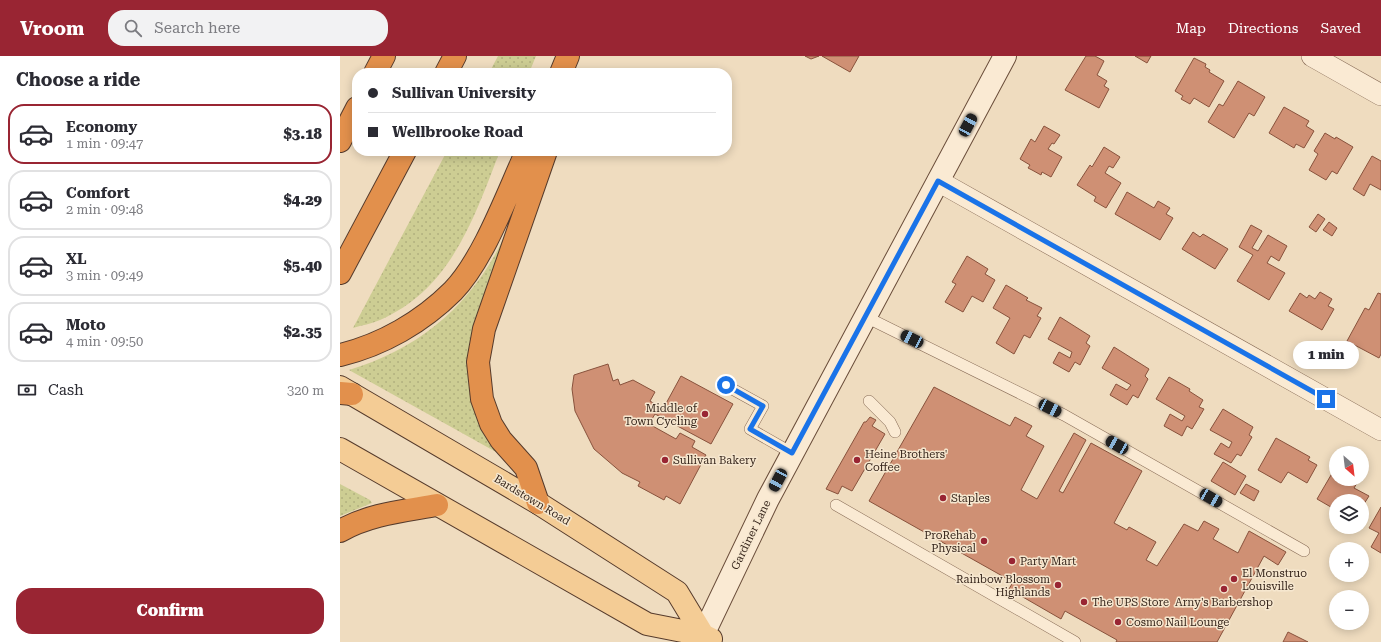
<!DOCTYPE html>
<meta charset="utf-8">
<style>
:root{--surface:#fff;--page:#f2f2f3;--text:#2b2b33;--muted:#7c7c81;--line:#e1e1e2;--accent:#992533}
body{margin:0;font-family:"Roboto Serif",serif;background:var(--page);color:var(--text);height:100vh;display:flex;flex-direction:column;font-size:15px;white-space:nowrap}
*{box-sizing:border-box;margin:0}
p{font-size:13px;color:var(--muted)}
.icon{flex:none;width:22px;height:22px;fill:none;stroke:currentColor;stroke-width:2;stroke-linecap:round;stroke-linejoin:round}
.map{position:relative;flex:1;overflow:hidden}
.drawer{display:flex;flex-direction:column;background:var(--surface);width:340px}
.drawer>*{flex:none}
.guide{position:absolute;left:12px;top:12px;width:380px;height:88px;border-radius:16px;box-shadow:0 2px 10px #0003;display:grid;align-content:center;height:88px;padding:0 16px;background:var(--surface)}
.needle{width:26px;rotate:152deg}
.fabs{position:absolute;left:989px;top:390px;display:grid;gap:8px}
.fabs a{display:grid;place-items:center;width:40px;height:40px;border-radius:50%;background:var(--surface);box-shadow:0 2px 10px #0003;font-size:20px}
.end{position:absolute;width:18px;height:18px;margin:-9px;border:5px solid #1a73e8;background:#fff;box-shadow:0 0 0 2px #fff}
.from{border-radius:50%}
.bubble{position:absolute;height:28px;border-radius:14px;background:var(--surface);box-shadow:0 2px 10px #0003;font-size:13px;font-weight:800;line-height:28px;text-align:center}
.car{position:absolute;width:12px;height:24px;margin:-12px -6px;border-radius:5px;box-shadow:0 0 3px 1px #0007;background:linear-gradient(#222 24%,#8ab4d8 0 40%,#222 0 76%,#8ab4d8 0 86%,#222 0)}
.guide b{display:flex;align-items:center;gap:14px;height:38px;font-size:15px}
.guide b+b{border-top:1px solid var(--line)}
.guide i{width:10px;height:10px;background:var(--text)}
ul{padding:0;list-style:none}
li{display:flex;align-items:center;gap:12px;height:60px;margin:0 8px 6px;padding:0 8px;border:2px solid var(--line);border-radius:16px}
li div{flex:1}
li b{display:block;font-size:15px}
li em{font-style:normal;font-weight:800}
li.on{border-color:var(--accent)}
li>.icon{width:36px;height:36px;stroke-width:1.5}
h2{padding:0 16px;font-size:18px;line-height:48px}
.pay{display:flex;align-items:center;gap:10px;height:44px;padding:0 16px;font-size:15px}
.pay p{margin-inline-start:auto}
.primary-button{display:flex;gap:8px;margin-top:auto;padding:8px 16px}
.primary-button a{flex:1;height:46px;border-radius:16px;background:var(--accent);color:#fff;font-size:16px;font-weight:800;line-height:46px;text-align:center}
header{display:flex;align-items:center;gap:24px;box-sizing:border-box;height:56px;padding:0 20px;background:var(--accent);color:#fff}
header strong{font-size:19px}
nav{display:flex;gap:22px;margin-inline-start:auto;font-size:14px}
.search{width:280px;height:36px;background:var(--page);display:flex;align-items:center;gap:10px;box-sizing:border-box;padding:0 14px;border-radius:16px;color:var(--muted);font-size:15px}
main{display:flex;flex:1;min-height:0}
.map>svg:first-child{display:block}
</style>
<header>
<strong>Vroom</strong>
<div class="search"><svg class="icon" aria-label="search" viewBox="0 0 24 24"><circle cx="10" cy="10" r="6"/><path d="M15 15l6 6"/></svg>Search here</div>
<nav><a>Map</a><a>Directions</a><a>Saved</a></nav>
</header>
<main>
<section class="drawer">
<h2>Choose a ride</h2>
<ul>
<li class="on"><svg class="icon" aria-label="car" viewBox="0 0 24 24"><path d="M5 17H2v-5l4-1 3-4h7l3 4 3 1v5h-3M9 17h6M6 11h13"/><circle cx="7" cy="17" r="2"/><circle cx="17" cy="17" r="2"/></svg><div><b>Economy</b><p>1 min · 09:47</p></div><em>$3.18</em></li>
<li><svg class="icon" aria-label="car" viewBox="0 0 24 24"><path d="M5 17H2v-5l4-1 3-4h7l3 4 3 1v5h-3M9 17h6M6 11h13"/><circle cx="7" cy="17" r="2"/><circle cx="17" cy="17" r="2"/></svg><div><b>Comfort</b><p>2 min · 09:48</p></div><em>$4.29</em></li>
<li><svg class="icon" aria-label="car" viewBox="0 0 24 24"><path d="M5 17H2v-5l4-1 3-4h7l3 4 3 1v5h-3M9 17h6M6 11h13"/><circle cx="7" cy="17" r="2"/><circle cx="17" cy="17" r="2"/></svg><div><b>XL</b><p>3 min · 09:49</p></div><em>$5.40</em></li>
<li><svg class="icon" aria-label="car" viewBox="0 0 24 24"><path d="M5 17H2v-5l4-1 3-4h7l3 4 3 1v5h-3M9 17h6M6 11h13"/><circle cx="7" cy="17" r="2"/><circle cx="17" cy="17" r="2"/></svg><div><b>Moto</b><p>4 min · 09:50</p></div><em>$2.35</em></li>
</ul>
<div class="pay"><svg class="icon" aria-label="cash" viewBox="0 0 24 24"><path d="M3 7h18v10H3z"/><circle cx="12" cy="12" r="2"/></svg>Cash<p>320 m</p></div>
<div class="primary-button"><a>Confirm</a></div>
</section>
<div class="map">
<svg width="1041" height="586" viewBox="0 0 1041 586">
<defs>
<pattern id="grass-dots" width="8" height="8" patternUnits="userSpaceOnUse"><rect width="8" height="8" fill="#cdcd93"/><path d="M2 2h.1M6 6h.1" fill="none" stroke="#b1b07e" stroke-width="1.8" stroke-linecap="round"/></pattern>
</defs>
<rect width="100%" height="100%" fill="#efdcbf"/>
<path fill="url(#grass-dots)" d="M158,0H196L189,17H149Z
M107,95H160C134,162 111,233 40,264C31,268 22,269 13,272Z
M169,170L135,275L159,393L156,396L9,314C85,291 138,243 169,170Z
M0,428L30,444L32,447L0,460Z"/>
<path fill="#cf9074" stroke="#88523c" d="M465,0H479L471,3Z
M482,0H519L510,16Z
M746,0H755L764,5L757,19L767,25L764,30L769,33L759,52L725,34Z
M795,0H811L807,7Z
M854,2L866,8L865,11L870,14L869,16L884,25L869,51L854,42L850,48L841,43L843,40L835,35Z
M898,25L925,41L914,60L909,57L894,82L868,66L879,48L883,50Z
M944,51L969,65L966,70L974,75L964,92L956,88L954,92L929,77Z
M704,70L720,79L714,88L712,87L708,93L722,101L711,121L702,116L701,119L692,114L688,112L690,109L680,103L691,83L695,86Z
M985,77L995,83L996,81L1013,91L997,118L992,115L986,124L969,114L978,98L974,95Z
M764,91L780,101L773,112L769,110L765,117L781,127L766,152L754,145L756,141L737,129L750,109L752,111Z
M1032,100L1041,105V134L1030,128L1024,140L1013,133Z
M787,136L814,152L818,145L830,152L826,158L833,162L820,184L775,158Z
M978,158L985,163L976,176L969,171Z
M989,166L997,172L992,180L983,174Z
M911,169L922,175L912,192L918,195L928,179L947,190L939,205L931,200L927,207L945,217L929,244L897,225L913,199L899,191Z
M853,176L860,181L863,178L888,193L875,213L842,193Z
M627,200L648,213L645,218L655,224L643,246L632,240L623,256L605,246L616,228L612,226Z
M666,229L688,242L686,244L702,252L697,260L701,262L690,282L684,279L674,298L656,287L670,262L653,252Z
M980,236L992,243L988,250L994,253L982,274L949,255L960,237L967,242L969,239L975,243Z
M1038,237L1041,238V298L1039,302L1007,285L1025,252L1029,254Z
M720,261L750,280L746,287L750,290L740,309L735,306L729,316L713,307L719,296L730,302L732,296L708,283Z
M774,291L809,313L805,320L808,323L798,342L793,339L787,349L770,339L776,328L787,334L791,329L762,312Z
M268,308L273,325L278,323L280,329L293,324L315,336L310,345L323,353L341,320L393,348L371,388L315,358L309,368L336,383L340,377L355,385L352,391L366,399L340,448L326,440L324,444L298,430L300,426L282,417L254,393L235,355L232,333L234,319Z
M829,321L850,333L849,335L863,344L859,351L864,353L852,373L847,370L842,380L824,370L830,358L842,365L845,360L816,343Z
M594,331L670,370L675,361L692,370L686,380L704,390L681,434L697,443L734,377L746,384L719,435L723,437L751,387L802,415L774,467L787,474L789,471L816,486L806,504L817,510L844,468L858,475L864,465L879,473L873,483L898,497L909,475L946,496L938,509L924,500L877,586H776L777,584L725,555L721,563L669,533L673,526L529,445Z
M883,353L913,371L909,379L912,381L901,400L897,398L891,407L874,398L881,387L889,392L892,386L870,374Z
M530,361L536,364L532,370L545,378L512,435L502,430L498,438L486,433L524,366H526Z
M936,382L970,401L968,404L977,409L967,427L948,416L941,427L918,414Z
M883,406L906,420L895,439L871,425Z
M994,414L996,415V423H1010L1017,427L1014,432L1029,440L1022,451V445H996V454L977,443Z
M906,428L919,435L914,445L900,437Z
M1041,451V497L1031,491L1039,477L1029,472Z
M948,576L968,586H943Z"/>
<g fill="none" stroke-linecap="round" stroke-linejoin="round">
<defs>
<path id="lane" d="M526,261L724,359L964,495
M385,329L423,350L410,373L452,397
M529,345L550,366L555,376
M496,449L735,586"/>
<path id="street" d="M972,0L1041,39
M598,125L1041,374"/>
<path id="secondary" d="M363,579L428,443L665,0"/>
<path id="primary" d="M0,331L198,447L337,536L363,579
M0,393L307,568L363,579L371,583"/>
<path id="highway" d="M35,17L44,0
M106,17L115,0
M221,17L228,0
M0,85L17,52
M0,217L65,95
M0,299C42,289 82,266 113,235C144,203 168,136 187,95
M0,337L12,338
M198,447L186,412L161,384L151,368L142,343L138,306L144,273L206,95
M0,475C30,458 64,455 97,449"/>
</defs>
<use href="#lane" stroke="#886c57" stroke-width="12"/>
<use href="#street" stroke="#886c57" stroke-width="22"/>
<use href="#secondary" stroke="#6a4d3a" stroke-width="24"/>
<use href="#primary" stroke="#563b2c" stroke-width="24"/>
<use href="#highway" stroke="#563b2c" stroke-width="24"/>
<use href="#lane" stroke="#faead3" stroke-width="11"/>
<use href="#street" stroke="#faead3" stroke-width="21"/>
<use href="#secondary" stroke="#faead3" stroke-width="22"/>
<use href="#primary" stroke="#f4cc95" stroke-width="22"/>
<use href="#highway" stroke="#e2904c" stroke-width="22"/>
</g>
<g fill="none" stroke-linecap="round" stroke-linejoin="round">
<path stroke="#1a73e8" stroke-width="5" d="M386,329L423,350L410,373L452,397L598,125L986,343"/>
</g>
<g fill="#992533" stroke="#f6e7cf" stroke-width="1.5">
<circle cx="365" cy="358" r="4"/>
<circle cx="325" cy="404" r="4"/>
<circle cx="517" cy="404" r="4"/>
<circle cx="603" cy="442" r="4"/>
<circle cx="644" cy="485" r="4"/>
<circle cx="672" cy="505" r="4"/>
<circle cx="894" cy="523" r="4"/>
<circle cx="718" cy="529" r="4"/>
<circle cx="884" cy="533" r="4"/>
<circle cx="744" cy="546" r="4"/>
<circle cx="778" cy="566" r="4"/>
</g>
<g text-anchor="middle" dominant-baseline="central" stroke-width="3" stroke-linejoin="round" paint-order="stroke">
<g font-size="11" fill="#37261c" stroke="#f6e7cf" text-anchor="start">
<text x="357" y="352" text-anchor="end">Middle of<tspan x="357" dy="13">Town Cycling</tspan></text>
<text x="525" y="398">Heine Brothers'<tspan x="525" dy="13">Coffee</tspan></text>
<text x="333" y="404">Sullivan Bakery</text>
<text x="611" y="442">Staples</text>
<text x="636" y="479" text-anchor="end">ProRehab<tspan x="636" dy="13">Physical</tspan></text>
<text x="680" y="505">Party Mart</text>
<text x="902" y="517">El Monstruo<tspan x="902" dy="13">Louisville</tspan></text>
<text x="710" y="523" text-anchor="end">Rainbow Blossom<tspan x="710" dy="13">Highlands</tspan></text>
<text x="752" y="546">The UPS Store</text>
<text x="884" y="546" text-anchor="middle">Arny's Barbershop</text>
<text x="786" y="566">Cosmo Nail Lounge</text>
</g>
<g font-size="11" fill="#37261c" stroke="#f6e7cf">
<text transform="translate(192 444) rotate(31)">Bardstown Road</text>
<text transform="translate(411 479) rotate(-64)">Gardiner Lane</text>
</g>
</g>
</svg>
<div class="fabs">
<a><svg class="needle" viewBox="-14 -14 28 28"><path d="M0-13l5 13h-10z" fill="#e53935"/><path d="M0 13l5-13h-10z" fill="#7c7c81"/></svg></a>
<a><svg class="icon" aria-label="layers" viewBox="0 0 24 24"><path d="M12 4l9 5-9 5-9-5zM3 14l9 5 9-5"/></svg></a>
<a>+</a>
<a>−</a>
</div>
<i class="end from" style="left:386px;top:329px"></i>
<i class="end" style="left:986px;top:343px"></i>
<div class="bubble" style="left:953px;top:285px;width:66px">1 min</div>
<i class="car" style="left:628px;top:69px;rotate:28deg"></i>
<i class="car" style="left:572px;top:283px;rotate:297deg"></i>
<i class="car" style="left:710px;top:352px;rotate:117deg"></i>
<i class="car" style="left:777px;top:389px;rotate:300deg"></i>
<i class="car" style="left:438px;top:424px;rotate:208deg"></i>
<i class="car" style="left:871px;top:442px;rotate:120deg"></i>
<div class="guide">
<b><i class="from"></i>Sullivan University</b>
<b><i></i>Wellbrooke Road</b>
</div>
</div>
</main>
